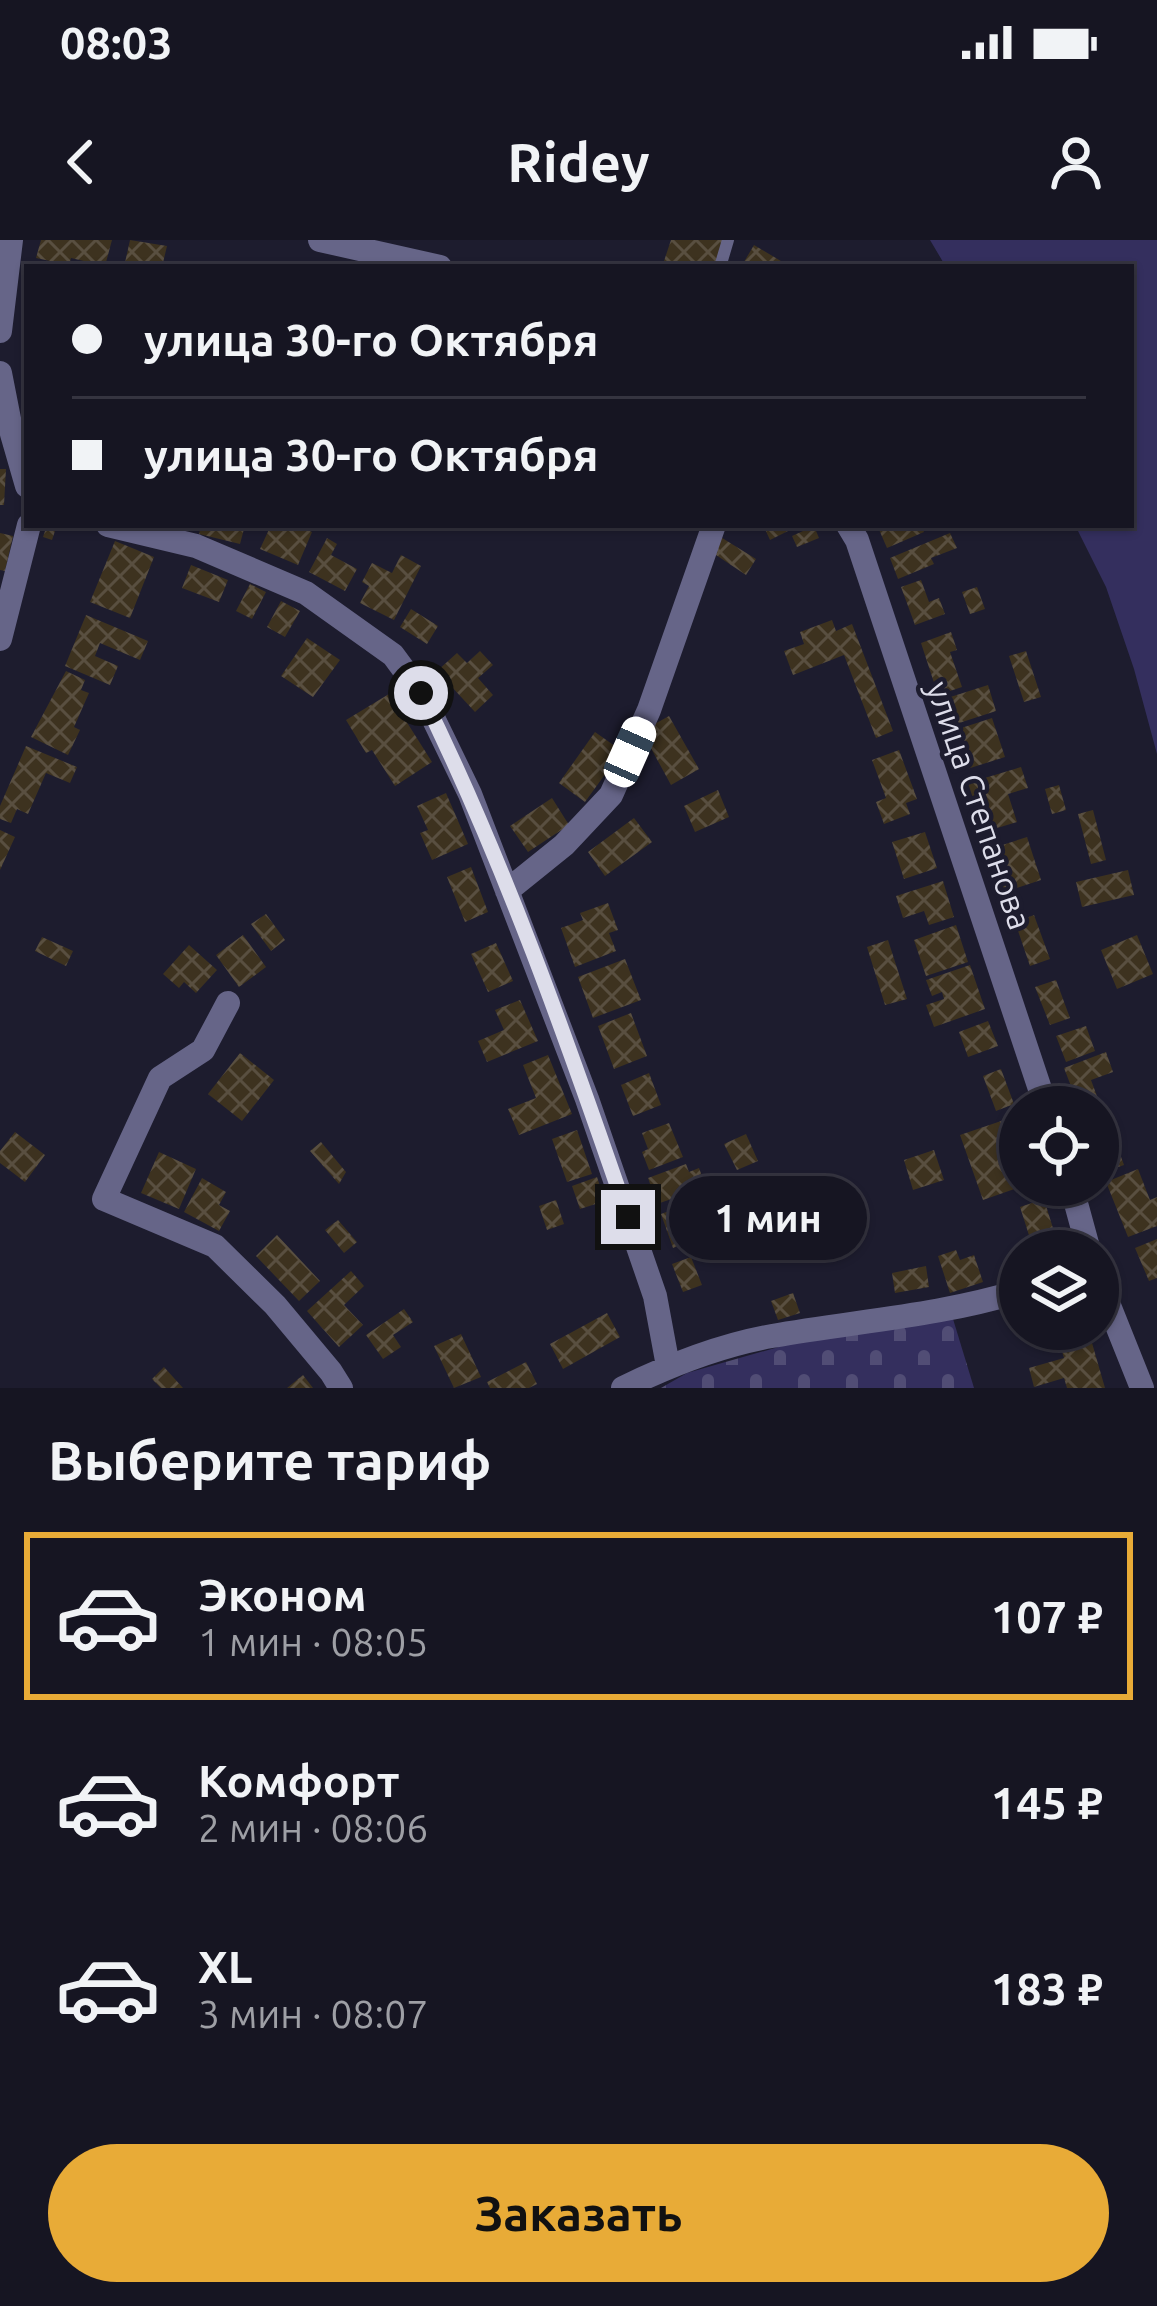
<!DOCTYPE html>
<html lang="ru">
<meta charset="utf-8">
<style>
:root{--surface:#161522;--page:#1f1e2a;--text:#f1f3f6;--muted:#9e9fa5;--line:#353440;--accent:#e8ab37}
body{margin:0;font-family:Ubuntu,sans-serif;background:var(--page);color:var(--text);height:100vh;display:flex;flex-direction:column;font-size:45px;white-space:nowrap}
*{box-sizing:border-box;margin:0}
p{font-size:39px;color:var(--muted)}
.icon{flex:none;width:66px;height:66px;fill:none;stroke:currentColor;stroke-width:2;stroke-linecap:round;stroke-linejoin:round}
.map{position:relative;height:1148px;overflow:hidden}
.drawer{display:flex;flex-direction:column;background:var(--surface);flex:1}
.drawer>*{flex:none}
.banner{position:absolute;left:24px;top:24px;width:1110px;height:264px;border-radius:0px;box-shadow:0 3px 9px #0004,0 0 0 3px var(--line);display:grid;align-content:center;height:264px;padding:0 48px;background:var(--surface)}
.buttons{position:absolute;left:999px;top:846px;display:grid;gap:24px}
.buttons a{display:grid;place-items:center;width:120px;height:120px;border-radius:50%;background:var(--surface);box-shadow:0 3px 9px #0004,0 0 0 3px var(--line);font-size:60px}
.end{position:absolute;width:54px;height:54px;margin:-27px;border:15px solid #ddddea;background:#111;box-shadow:0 0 0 6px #111}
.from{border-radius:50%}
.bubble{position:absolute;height:84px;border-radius:42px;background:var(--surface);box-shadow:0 3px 9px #0004,0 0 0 3px var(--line);font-size:39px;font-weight:700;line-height:84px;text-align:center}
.car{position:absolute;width:36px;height:72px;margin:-36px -18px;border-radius:15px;box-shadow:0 0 9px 3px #0007;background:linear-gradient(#fff 24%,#345 0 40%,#fff 0 76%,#345 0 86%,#fff 0)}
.banner b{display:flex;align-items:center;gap:42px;height:114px;font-size:45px}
.banner b+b{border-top:3px solid var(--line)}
.banner i{width:30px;height:30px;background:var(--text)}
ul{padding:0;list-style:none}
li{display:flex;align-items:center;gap:36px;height:168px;margin:0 24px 18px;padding:0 24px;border:6px solid transparent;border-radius:0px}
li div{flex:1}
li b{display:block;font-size:45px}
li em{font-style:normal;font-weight:700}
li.active{border-color:var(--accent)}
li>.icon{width:108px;height:108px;stroke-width:1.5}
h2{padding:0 48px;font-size:54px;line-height:144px}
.button{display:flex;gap:24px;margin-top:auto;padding:24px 48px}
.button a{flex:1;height:138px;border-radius:72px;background:var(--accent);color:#111;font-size:48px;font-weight:700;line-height:138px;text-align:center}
.status{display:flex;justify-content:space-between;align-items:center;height:84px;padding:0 60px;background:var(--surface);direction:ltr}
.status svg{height:33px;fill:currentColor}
header{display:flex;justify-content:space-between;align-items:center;height:156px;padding:0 48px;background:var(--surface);font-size:54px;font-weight:700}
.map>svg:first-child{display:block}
</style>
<div class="status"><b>08:03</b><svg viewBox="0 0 49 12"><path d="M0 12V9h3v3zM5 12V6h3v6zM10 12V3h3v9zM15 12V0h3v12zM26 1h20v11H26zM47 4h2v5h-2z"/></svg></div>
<header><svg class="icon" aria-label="back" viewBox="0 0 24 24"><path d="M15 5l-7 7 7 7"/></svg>Ridey<svg class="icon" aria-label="person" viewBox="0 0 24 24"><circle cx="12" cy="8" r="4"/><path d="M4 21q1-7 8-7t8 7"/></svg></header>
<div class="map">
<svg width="1157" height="1148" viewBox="0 0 1157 1148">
<defs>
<pattern id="cemetery-stones" width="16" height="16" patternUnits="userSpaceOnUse" patternTransform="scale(3)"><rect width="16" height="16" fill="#342f5e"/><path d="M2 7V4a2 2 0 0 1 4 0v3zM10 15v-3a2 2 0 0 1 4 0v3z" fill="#514d75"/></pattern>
<pattern id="building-cross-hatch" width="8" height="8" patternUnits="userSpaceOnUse" patternTransform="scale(3)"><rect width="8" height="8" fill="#3d321f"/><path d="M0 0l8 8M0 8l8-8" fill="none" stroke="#594f40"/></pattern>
</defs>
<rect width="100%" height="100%" fill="#1d1c2e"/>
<path fill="url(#cemetery-stones)" d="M953,1079L974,1148H661L687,1133L803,1100Z"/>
<path fill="#342f5e" d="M930,0H1157V514L1134,429L1106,347L1075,285H1131V27H946Z"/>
<path fill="url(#building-cross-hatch)" d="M41,0H112L105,26L71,18L69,25L36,18Z
M130,0L167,6L162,27H124Z
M671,0H723L715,27H687L664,21Z
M754,5L791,27H741Z
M0,229H6L4,265H0Z
M47,285H57L52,300L43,297Z
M201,285H255L254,291L244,289L240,304L199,294Z
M271,285H296L312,292L298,325L260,309Z
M763,285H800L770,300Z
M877,285H921L924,292L887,308Z
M814,286L819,298L797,307L792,296Z
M0,293L13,296L5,331L0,330Z
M950,293L957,308L931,318L934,324L898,339L890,318Z
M719,296L756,319L746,335L710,311Z
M327,298L337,304L331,315L357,329L345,351L309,332Z
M115,301L154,317L130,378L90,362Z
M401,315L421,326L394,380L360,363L369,346L362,342L372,323L392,333Z
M191,325L228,340L219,362L182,348Z
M921,340L929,362L939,358L945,374L915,385L901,347Z
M250,344L266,352L252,379L236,371Z
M977,347L985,369L970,374L962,352Z
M281,361L300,371L285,397L267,387Z
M411,369L438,386L427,404L400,387Z
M86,375L148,401L140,420L100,403L95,416L118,426L110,445L65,426Z
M832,380L836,391L852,384L893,491L876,498L844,415L793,435L784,411L804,404L800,392Z
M951,392L957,410L950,412L962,447L938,455L921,403Z
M307,398L340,420L313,457L281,436Z
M480,411L493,425L478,438L493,455L475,472L437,431L457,413L467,423Z
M1026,411L1041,457L1024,462L1009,416Z
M66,431L85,440L81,450L89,453L74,487L80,490L68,515L31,497Z
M988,445L996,471L950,486L941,460Z
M389,454L432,522L395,546L372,510L366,513L346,480Z
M669,476L699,529L671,545L647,501L651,486Z
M992,478L1005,517L964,530L952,491Z
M595,492L622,511L585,562L559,543Z
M26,506L77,527L70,543L46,533L28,574L17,569L11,583L0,579V566Z
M899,510L917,559L906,563L910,574L884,584L876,562L886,558L872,520Z
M1021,527L1028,548L1008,554L1017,582L984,592L968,543Z
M1059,545L1066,570L1052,574L1045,549Z
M718,550L729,577L695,592L684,566Z
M446,553L468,604L432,620L420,593L428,590L417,566Z
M552,558L569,585L528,612L510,586Z
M1093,570L1106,620L1091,624L1078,574Z
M634,578L652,602L605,636L588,612Z
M0,590L15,597L0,630Z
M925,592L937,628L904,639L892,602Z
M1027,597L1041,640L1005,652L990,609Z
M471,627L488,672L465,682L447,637Z
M1128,630L1134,655L1082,667L1076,642Z
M943,641L954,677L929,685L924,671L903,678L896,656Z
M608,663L618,690L609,693L616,711L575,727L561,688L583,680L580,673Z
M266,674L285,700L271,711L251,684Z
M1034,675L1050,719L1030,726L1015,682Z
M956,685L968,722L926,736L914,700Z
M243,695L266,727L239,747L216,715Z
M1137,695L1153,734L1117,749L1101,710Z
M42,697L73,711L66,726L35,711Z
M888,700L907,759L885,765L867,707Z
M496,703L513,741L488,752L471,714Z
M189,705L217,730L196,753L184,742L179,748L163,734Z
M625,719L641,760L593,778L578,737Z
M970,725L985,769L934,787L926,765L944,759L942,752L932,756L926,740Z
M1056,740L1070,778L1050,785L1035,747Z
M520,760L538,801L487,822L478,801L504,790L495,770Z
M631,773L647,816L614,829L598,786Z
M988,781L998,806L968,817L959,792Z
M1086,786L1095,811L1066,822L1056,796Z
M1106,812L1113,832L1091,840L1104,875L1098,877V867H1079L1064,828Z
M240,813L274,840L242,881L208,854Z
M548,815L572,874L519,895L508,869L536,858L523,825Z
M1001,829L1014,864L996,871L983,836Z
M649,833L661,865L633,876L621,845Z
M1019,875L1020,947L983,960L960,895Z
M669,883L683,917L649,930L642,912L648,909L642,893Z
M577,890L592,934L567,942L552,899Z
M15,892L45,915L25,942L0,923V911Z
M1112,892L1124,925L1104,932L1098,914V897Z
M746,894L758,921L737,930L724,904Z
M321,902L346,932L339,944L310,911Z
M934,910L944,940L913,950L904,920Z
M159,912L196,929L179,969L141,953Z
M686,924L689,932L699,928L706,947L657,964L648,938Z
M1138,929L1150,960L1157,957V986L1128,997L1106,942Z
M597,937L605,961L580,969L572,946Z
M202,938L226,952L219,965L230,971L219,991L184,972Z
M704,958L717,991L673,1008L661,974Z
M1044,959L1060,1011H1034L1020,967Z
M556,960L564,984L547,990L539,966Z
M338,980L357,1002L344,1013L325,990Z
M277,995L320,1041L299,1061L256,1016Z
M1157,999V1038L1149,1041L1135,1008Z
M956,1010L960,1020L974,1015L983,1042L950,1053L938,1016Z
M691,1017L702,1045L683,1052L672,1024Z
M926,1026L929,1047L895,1053L892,1033Z
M351,1031L364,1046L344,1065L363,1085L339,1107L307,1071Z
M793,1053L800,1073L778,1080L771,1061Z
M404,1069L413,1082L393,1095L401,1107L383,1119L366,1095Z
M607,1073L620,1097L563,1129L550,1104Z
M1043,1089H1088L1105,1148H1067L1064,1138L1034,1147L1029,1128L1064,1118L1059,1102L1048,1105Z
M461,1094L481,1137L454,1148L434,1106Z
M526,1122L537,1144L529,1148H490L487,1142Z
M164,1127L183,1148H161L152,1139Z
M303,1135L313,1148H287Z"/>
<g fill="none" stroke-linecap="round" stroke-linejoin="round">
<path stroke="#666588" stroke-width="12" d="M720,27L728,0"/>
<path stroke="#666588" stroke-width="24" d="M320,0L440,27
M0,91L11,0
M0,133L12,194L27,246
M108,285L196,306L306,353L393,415L421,453L470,554L587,859L655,1056L668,1126
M848,285L857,300L1046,867
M0,399L29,285
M507,651L564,605L611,555L649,470L714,285
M228,763L203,810L160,838L104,959L215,1006L275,1065L331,1132L341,1148
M1071,945L1089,1011
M1098,1038L1142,1148
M623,1148C670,1125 721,1105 772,1096C855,1081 939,1076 1020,1051"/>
</g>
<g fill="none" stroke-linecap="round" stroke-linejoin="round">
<path stroke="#ddddea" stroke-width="15" d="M421,453C504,621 567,800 628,977"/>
</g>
<g text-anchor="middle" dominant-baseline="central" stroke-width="9" stroke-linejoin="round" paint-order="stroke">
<g font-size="33" fill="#ddddea" stroke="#1d1c2e">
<text transform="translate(980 565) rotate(71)">улица Степанова</text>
</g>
</g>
</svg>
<div class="buttons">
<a><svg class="icon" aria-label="locate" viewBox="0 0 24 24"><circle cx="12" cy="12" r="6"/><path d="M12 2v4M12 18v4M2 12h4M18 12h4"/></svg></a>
<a><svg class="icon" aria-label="layers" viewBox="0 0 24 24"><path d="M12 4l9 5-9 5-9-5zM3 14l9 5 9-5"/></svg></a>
</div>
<i class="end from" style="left:421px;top:453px"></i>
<i class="end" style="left:628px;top:977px"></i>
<div class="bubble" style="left:669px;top:936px;width:198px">1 мин</div>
<i class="car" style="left:630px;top:512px;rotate:24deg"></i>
<div class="banner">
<b><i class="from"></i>улица 30-го Октября</b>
<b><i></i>улица 30-го Октября</b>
</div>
</div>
<section class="drawer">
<h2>Выберите тариф</h2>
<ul>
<li class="active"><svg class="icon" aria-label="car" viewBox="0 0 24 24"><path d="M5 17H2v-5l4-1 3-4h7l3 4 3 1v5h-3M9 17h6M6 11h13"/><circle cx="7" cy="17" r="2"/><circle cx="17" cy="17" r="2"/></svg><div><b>Эконом</b><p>1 мин · 08:05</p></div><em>107 ₽</em></li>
<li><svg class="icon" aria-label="car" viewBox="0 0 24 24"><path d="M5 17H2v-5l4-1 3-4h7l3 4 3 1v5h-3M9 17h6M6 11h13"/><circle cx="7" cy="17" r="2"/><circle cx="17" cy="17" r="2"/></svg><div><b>Комфорт</b><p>2 мин · 08:06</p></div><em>145 ₽</em></li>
<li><svg class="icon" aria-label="car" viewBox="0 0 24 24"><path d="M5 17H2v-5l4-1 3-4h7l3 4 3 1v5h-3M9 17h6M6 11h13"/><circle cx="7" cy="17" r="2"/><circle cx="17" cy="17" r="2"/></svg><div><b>XL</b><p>3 мин · 08:07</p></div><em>183 ₽</em></li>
</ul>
<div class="button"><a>Заказать</a></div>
</section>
